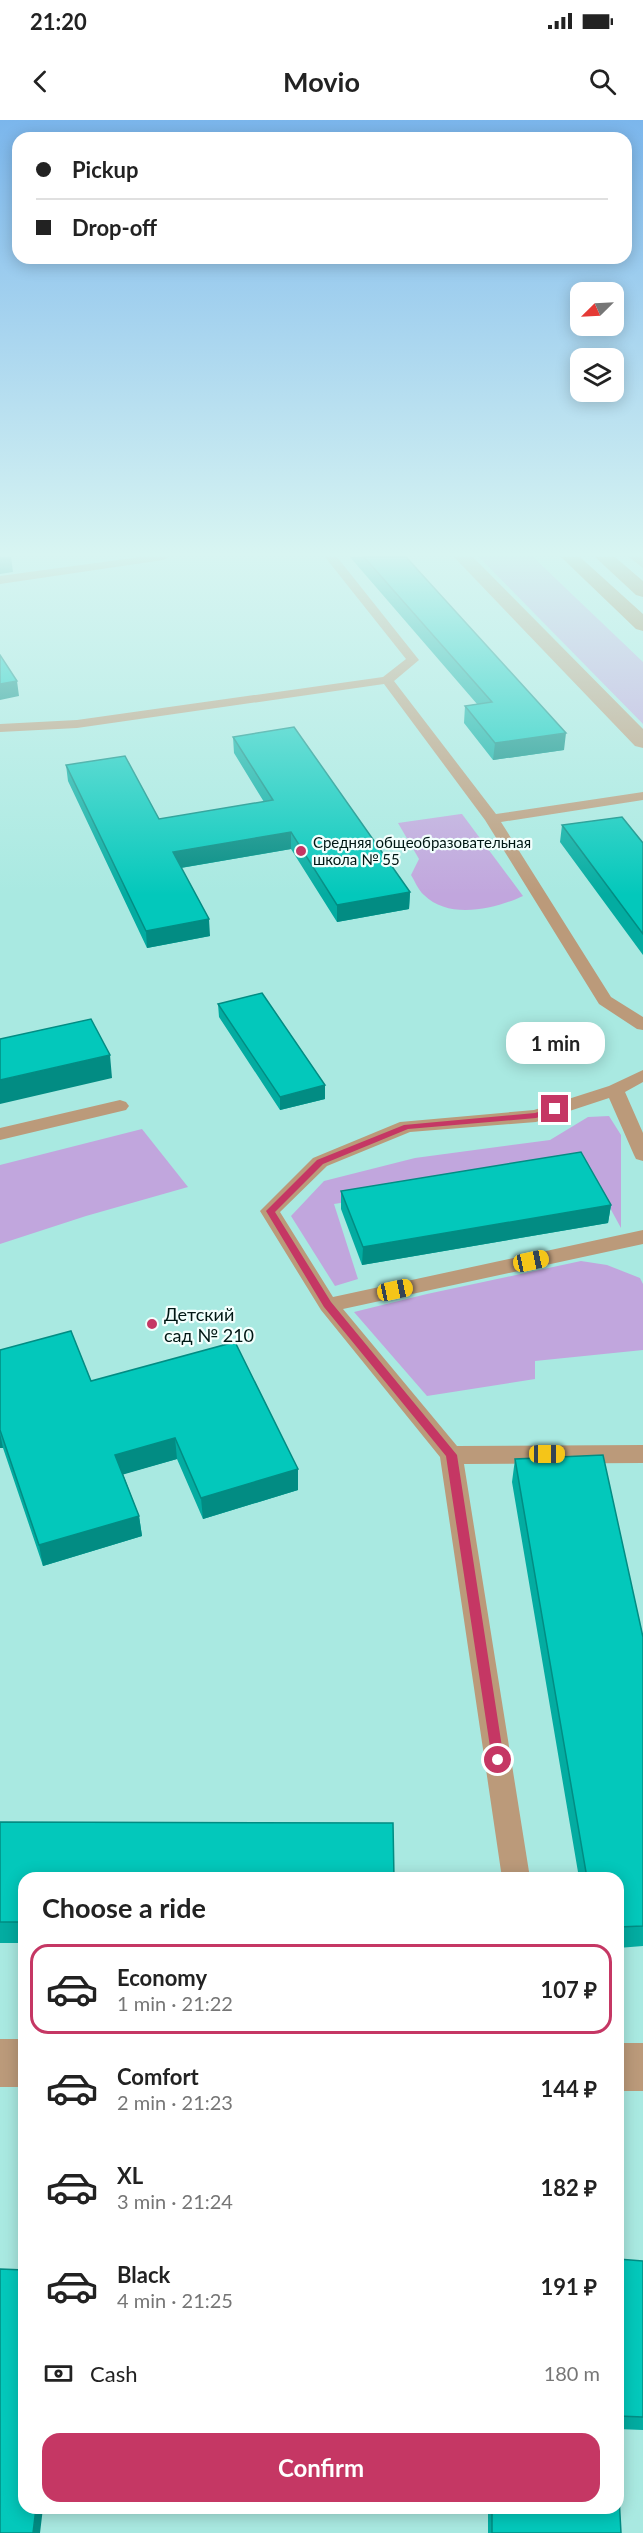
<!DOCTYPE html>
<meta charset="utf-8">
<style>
:root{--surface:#fff;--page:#f2f2f2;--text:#222;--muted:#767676;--line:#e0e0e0;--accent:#c53764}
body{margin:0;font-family:Lato,sans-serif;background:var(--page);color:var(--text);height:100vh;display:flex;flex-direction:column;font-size:22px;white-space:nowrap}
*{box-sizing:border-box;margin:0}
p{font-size:20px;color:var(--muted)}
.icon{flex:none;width:33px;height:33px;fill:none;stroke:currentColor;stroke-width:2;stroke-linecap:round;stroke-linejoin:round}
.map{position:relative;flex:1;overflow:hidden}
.side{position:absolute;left:18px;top:1752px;width:606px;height:642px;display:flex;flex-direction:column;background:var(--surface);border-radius:18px;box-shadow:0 3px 15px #0003}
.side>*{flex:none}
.banner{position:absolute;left:12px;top:12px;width:620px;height:132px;border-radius:18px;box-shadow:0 3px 15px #0003;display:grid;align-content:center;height:132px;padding:0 24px;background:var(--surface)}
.needle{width:39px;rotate:246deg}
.buttons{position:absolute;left:570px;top:162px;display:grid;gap:12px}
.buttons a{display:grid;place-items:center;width:54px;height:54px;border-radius:12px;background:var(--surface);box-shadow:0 3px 15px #0003;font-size:30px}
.end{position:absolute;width:27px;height:27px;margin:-14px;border:8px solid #c53764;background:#fff;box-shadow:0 0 0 3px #fff}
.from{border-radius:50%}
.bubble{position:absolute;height:42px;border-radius:18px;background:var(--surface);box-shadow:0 3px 15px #0003;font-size:20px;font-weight:700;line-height:42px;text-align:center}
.car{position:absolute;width:18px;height:36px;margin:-18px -9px;border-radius:8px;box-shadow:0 0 4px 2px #0007;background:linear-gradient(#f5c518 24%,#345 0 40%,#f5c518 0 76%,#345 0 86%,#f5c518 0)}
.banner b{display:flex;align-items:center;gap:21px;height:57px;font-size:22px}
.banner b+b{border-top:2px solid var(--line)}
.banner i{width:15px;height:15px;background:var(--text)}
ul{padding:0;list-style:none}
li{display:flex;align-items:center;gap:18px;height:90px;margin:0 12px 9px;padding:0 12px;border:3px solid transparent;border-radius:18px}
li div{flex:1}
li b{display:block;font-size:22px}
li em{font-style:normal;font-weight:700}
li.current{border-color:var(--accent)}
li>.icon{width:54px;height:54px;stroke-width:1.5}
h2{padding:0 24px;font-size:27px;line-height:72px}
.pay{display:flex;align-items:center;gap:15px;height:66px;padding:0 24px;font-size:22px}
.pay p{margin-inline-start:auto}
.primary-button{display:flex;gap:12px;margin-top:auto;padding:12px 24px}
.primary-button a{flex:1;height:69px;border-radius:18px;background:var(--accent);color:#fff;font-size:24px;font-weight:700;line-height:69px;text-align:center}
.status{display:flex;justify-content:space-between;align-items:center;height:42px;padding:0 30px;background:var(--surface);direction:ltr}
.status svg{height:16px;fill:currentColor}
header{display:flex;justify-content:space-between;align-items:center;height:78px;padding:0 24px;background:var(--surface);font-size:27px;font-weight:700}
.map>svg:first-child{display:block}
</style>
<div class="status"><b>21:20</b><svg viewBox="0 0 49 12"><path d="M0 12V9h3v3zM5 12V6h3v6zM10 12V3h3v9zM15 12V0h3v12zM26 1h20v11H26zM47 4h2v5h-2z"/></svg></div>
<header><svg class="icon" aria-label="back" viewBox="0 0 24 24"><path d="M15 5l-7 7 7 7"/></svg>Movio<svg class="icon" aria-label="search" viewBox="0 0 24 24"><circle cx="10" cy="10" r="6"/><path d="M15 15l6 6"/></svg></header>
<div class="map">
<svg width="643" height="2413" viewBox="0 0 643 2413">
<rect width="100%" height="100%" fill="#a9e9e1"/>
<path fill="#c1a6dd" d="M479,437H533L643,542V604Z
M461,694H462L523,776C495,789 449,800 424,775C418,770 415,761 411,755L419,739L398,703Z
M609,996L621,1015V1108L586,1044L334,1084L358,1159L335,1166L291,1096L324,1061L415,1038L550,1020L588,997Z
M142,1009L188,1067L86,1096L0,1124V1045Z
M581,1141L607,1145L640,1158L643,1164V1230L535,1241V1259L427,1276L354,1192L427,1174Z"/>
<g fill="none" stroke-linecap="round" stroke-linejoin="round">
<path fill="#bb9a7a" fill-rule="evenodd" d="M140,437H169L163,440L0,464V456Z
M325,437H337L419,540L394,561L496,694L643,672V680L501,702L611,877L643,897V910L637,909L599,884L485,700L384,564L77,608L0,612V604L77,600L383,557L406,539Z
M629,437H642L643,448Z
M643,950V962L625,972L643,1013V1041L636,1039L634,1035L609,978L536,1002L410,1012L327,1046L280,1092L333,1177L643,1110V1124L343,1189L457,1326L643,1325V1343L464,1344L530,1758H502L440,1337L321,1190L260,1091L313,1038L400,1002L534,990L609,966Z
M120,980L126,982L129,986L126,990L0,1020V1008Z"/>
<path fill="#bb9a7a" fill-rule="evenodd" d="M454,437H473L643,609V628L635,626Z
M0,1919H24V1967H0Z
M618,1923H643V1971H618Z"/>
<path fill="#a97a48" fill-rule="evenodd" d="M561,437H580L643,494V511L636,509Z
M595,437H615L643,461V477L636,475Z"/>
</g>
<path fill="#03aca1" d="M350,437H406L564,630L493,640L464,603L465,586L477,584Z
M233,617L410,772L409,789L337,802L291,729L181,748L210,816L147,828L68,661L66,645L159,699L264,682L234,633Z
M562,705L643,723V835L560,722Z
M218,884L325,965V979L280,990L219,897Z
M341,1071L611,1085L608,1103L362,1145L341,1089Z
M0,1230L91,1261L298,1370L203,1399L177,1339L123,1354L139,1396L142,1416L43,1446L3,1328H0Z
M515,1339L643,1517V1826L618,1828V1758H579L512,1362Z
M0,1702L24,1758V1823H0Z
M618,2139L643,2148V2310L618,2309Z
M447,2388H618L621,2413H488V2391Z"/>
<path fill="#028c83" d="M0,437H11L13,452L0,454Z
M17,561L19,576L0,580V564Z
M566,613L564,630L493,640L495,623Z
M291,712V729L174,749L173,732Z
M410,772L409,789L337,802V785Z
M209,799L210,816L147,828L146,811Z
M110,935L112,958L0,984V960Z
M325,965V979L280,990V977Z
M611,1085L608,1103L362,1145L363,1127Z
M0,1313L3,1328H0Z
M175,1318L177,1339L118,1356L115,1335Z
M298,1349V1370L203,1399L201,1378Z
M139,1396L142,1416L43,1446L39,1425Z
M36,2388H43L40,2413H33Z"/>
<path fill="#03c8bb" stroke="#028c83" stroke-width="1.5" d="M364,437H406L566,613L495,623L465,586L492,582Z
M0,535L17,561L0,564Z
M294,607L410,772L337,785L291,712L173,732L209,799L146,811L66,645L125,636L159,699L273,680L233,617Z
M622,697L643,723V814L562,705Z
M262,873L325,965L280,977L218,884Z
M91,899L110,935L0,960V919Z
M581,1032L611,1085L363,1127L341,1071Z
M71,1211L91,1261L235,1222L298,1349L201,1378L175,1318L115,1335L139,1396L39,1425L0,1310V1230Z
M603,1335L643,1517V1806L618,1807V1758H587L515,1339Z
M0,1702L393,1703L394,1758H24V1802H0Z
M618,2139L643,2141V2297L618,2296Z
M0,2149L24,2150V2388H36L33,2413H0Z
M618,2358L621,2413H492V2388H618Z"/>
<linearGradient id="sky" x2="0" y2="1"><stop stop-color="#7bb6ec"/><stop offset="0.56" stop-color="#d8f5f2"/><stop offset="1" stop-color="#d8f5f2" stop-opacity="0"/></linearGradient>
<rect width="643" height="775" fill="url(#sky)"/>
<path fill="#c53764" d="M555,987H558V991L536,998L408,1009L323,1044L275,1092L331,1182L457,1335L504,1640L498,1646L492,1640L446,1336L324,1187L266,1091L317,1040L404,1005L535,993Z"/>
<g fill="#c53764" stroke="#f2fffd" stroke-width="2">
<circle cx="301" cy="731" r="6"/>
<circle cx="152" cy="1204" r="6"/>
</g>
<g text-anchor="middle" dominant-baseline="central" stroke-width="4.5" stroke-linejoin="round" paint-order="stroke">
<g font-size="15" fill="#001714" stroke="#f2fffd" text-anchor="start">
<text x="313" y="722">Средняя общеобразовательная<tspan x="313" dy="17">школа № 55</tspan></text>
</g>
<g font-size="18" fill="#001714" stroke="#f2fffd" text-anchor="start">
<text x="164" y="1194">Детский<tspan x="164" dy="21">сад № 210</tspan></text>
</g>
</g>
</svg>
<div class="buttons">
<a><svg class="needle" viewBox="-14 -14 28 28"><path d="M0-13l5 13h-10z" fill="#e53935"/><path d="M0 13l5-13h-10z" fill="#767676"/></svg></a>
<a><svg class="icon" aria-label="layers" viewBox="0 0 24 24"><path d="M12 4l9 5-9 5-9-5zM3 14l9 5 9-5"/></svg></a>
</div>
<i class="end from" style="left:498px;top:1640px"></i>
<i class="end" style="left:555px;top:989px"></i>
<div class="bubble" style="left:506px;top:902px;width:99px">1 min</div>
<i class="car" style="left:531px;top:1141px;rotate:78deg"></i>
<i class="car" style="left:395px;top:1170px;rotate:78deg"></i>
<i class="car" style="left:547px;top:1334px;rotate:90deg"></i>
<div class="banner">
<b><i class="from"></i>Pickup</b>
<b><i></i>Drop-off</b>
</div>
<section class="side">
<h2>Choose a ride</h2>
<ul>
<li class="current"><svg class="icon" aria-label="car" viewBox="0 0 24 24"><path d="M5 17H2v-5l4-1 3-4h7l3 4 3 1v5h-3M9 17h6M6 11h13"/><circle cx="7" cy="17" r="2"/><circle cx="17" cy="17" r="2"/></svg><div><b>Economy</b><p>1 min · 21:22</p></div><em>107 ₽</em></li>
<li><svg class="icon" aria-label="car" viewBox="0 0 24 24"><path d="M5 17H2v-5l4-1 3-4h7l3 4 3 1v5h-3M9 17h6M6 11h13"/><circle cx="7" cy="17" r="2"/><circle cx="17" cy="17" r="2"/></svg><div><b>Comfort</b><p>2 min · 21:23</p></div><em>144 ₽</em></li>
<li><svg class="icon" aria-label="car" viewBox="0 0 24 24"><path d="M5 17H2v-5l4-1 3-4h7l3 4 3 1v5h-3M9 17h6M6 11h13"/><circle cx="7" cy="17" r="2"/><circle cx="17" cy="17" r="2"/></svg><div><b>XL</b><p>3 min · 21:24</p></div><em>182 ₽</em></li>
<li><svg class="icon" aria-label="car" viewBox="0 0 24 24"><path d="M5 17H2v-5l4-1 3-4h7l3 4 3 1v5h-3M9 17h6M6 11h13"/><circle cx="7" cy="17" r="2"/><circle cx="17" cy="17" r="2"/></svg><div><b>Black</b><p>4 min · 21:25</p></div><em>191 ₽</em></li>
</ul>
<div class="pay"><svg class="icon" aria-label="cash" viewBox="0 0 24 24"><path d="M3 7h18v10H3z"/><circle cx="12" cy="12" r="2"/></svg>Cash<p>180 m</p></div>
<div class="primary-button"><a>Confirm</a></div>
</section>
</div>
